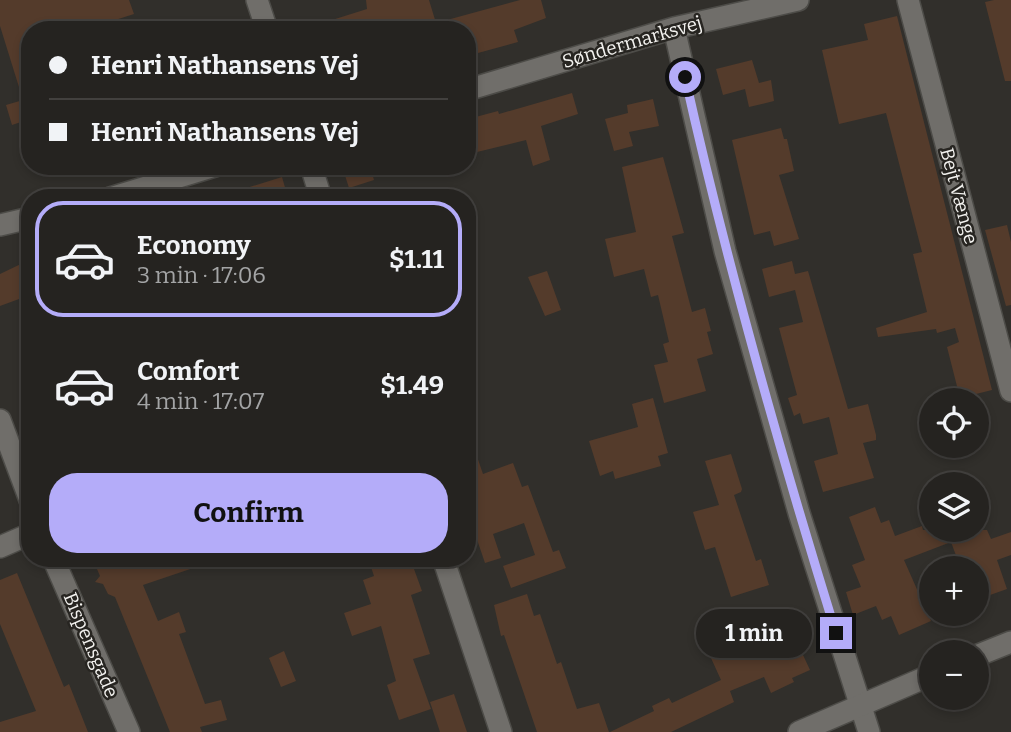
<!DOCTYPE html>
<meta charset="utf-8">
<style>
:root{--surface:#252320;--page:#312f2d;--text:#f1f3f6;--muted:#a3a4a5;--line:#42403e;--accent:#b4acf9}
body{margin:0;font-family:Bitter,serif;background:var(--page);color:var(--text);height:100vh;display:flex;flex-direction:column;font-size:26px;white-space:nowrap}
*{box-sizing:border-box;margin:0}
p{font-size:23px;color:var(--muted)}
.icon{flex:none;width:38px;height:38px;fill:none;stroke:currentColor;stroke-width:2;stroke-linecap:round;stroke-linejoin:round}
.map{position:relative;flex:1;overflow:hidden}
.drawer{position:absolute;left:21px;top:189px;width:455px;height:378px;display:flex;flex-direction:column;background:var(--surface);border-radius:28px;box-shadow:0 4px 10px #0003,0 0 0 2px var(--line)}
.drawer>*{flex:none}
.banner{position:absolute;left:21px;top:21px;width:455px;height:154px;border-radius:28px;box-shadow:0 4px 10px #0003,0 0 0 2px var(--line);display:grid;align-content:center;height:154px;padding:0 28px;background:var(--surface)}
.buttons{position:absolute;left:919px;top:388px;display:grid;gap:14px}
.buttons a{display:grid;place-items:center;width:70px;height:70px;border-radius:50%;background:var(--surface);box-shadow:0 4px 10px #0003,0 0 0 2px var(--line);font-size:35px}
.end{position:absolute;width:32px;height:32px;margin:-16px;border:9px solid #b4acf9;background:#111;box-shadow:0 0 0 4px #111}
.from{border-radius:50%}
.bubble{position:absolute;height:49px;border-radius:24px;background:var(--surface);box-shadow:0 4px 10px #0003,0 0 0 2px var(--line);font-size:23px;font-weight:700;line-height:49px;text-align:center}
.banner b{display:flex;align-items:center;gap:24px;height:66px;font-size:26px}
.banner b+b{border-top:2px solid var(--line)}
.banner i{width:18px;height:18px;background:var(--text)}
ul{padding:12px 0 0;list-style:none}
li{display:flex;align-items:center;gap:21px;height:116px;margin:0 14px 10px;padding:0 14px;border:4px solid transparent;border-radius:28px}
li div{flex:1}
li b{display:block;font-size:26px}
li em{font-style:normal;font-weight:700}
li.current{border-color:var(--accent)}
li>.icon{width:63px;height:63px;stroke-width:1.5}
.button{display:flex;gap:14px;margin-top:auto;padding:14px 28px}
.button a{flex:1;height:80px;border-radius:28px;background:var(--accent);color:#111;font-size:28px;font-weight:700;line-height:80px;text-align:center}
.map>svg:first-child{display:block}
</style>
<div class="map">
<svg width="1011" height="732" viewBox="0 0 1011 732">
<rect width="100%" height="100%" fill="#312f2b"/>
<path fill="#543b2b" d="M0,0H129L134,14L84,30H30V119L12,125L6,105L23,100L0,26Z
M366,0H429L436,23L520,0H541L546,18L514,30L518,42L467,56V30H313V26L367,9Z
M994,0H1011V81H1005L985,2Z
M897,16L992,390L960,398L947,347L959,342L955,328L937,333L936,329L878,337L876,328L927,312L913,254L922,252L886,113L839,124L822,50L868,40L864,24Z
M752,60L759,83L771,80L774,101L749,107L745,89L723,95L716,69Z
M572,93L578,114L541,126L550,160L533,166L526,140L477,152L468,119L498,111L499,114Z
M653,99L659,126L629,132L633,146L614,151L605,119L628,113L627,105Z
M781,128L784,139H787L794,171L779,175L799,239L774,246L770,231L754,235L732,140Z
M663,157L684,233L672,236L692,312L705,308L711,331L707,332L713,354L697,359L706,391L664,403L654,365L668,362L663,344L669,342L658,295L651,297L644,269L614,277L605,239L636,232L622,167Z
M342,166H370L374,180L349,188Z
M282,177L288,198H227V194Z
M1007,225L1011,242V305L1006,306L985,230Z
M792,261L795,274L808,271L848,409L868,404L876,435V440L863,443L874,478L823,492L814,461L838,454L829,417L803,424L800,413L794,416L788,398L797,395L779,328L803,322L795,290L769,297L762,269Z
M25,262L30,273V295L0,306V274Z
M547,271L561,310L545,316L528,277Z
M653,398L668,453L658,456L661,466L615,479L613,471L600,476L589,441L638,427L632,404Z
M470,436L483,474L513,463L522,487L528,485L553,552L559,550L566,568L511,588L503,566L535,555L524,523L493,534L501,558L485,563L468,513L474,511L467,490V437Z
M731,454L742,489L741,492L734,495L756,561L761,559L769,585L731,597L715,547L705,550L693,512L719,505L705,461Z
M875,507L881,523L889,520L895,536L922,526L923,530H987L991,539L1011,532V555L997,560L1007,589L976,600V569H961L951,542L904,560L931,621L899,635L891,616L882,620L876,606L853,615L846,592L861,587L852,565L865,560L849,517Z
M103,558H214V561L143,585L158,621L179,612L186,632L179,634L205,704L221,700L227,720L200,727L202,732H170L115,597L108,594L103,584L95,582L100,576L94,562Z
M368,558H410L422,591L411,595L430,654L413,659L431,709L399,720L387,685L396,681L381,626L352,636L344,613L371,604L363,580L374,576Z
M17,573L64,687L69,684L88,732H0V722L36,711L0,624V580Z
M527,594L534,616L540,614L557,664L561,662L577,709L599,703L609,732H537L504,635L501,636L494,605Z
M746,618L764,657L797,642L810,670L792,678L794,682L771,693L764,677L730,691L734,702L671,732H610L654,711L652,706L669,698L672,703L721,680L706,647L734,634L730,625Z
M284,651L296,681L281,687L269,658Z
M454,694L467,732H440L430,702Z"/>
<g fill="none" stroke-linecap="round" stroke-linejoin="round">
<defs>
<path id="street" d="M257,0L267,30
M908,0L1011,391
M674,28L725,251L799,513L869,732
M467,90L674,28L798,0
M311,166L321,198
M110,198L215,166
M0,225L30,218
M0,547L30,534
M443,558L501,732"/>
<path id="secondary" d="M0,420L30,500
M53,558L129,732
M976,656L1011,642
M799,732L931,675"/>
</defs>
<use href="#street" stroke="#4d4c48" stroke-width="24"/>
<use href="#secondary" stroke="#4d4c48" stroke-width="24"/>
<use href="#street" stroke="#706e6a" stroke-width="21"/>
<use href="#secondary" stroke="#706e6a" stroke-width="21"/>
</g>
<g fill="none" stroke-linecap="round" stroke-linejoin="round">
<path stroke="#b4acf9" stroke-width="9" d="M685,77C727,265 779,449 836,633"/>
</g>
<g text-anchor="middle" dominant-baseline="central" stroke-width="5" stroke-linejoin="round" paint-order="stroke">
<g font-size="19" fill="#f3f2ef" stroke="#272521">
<text transform="translate(632 42) rotate(-16)">Søndermarksvej</text>
<text transform="translate(959 196) rotate(75)">Bejt Vænge</text>
<text transform="translate(91 645) rotate(67)">Bispensgade</text>
</g>
</g>
</svg>
<div class="buttons">
<a><svg class="icon" aria-label="locate" viewBox="0 0 24 24"><circle cx="12" cy="12" r="6"/><path d="M12 2v4M12 18v4M2 12h4M18 12h4"/></svg></a>
<a><svg class="icon" aria-label="layers" viewBox="0 0 24 24"><path d="M12 4l9 5-9 5-9-5zM3 14l9 5 9-5"/></svg></a>
<a>+</a>
<a>−</a>
</div>
<i class="end from" style="left:685px;top:77px"></i>
<i class="end" style="left:836px;top:633px"></i>
<div class="bubble" style="left:696px;top:609px;width:116px">1 min</div>
<div class="banner">
<b><i class="from"></i>Henri Nathansens Vej</b>
<b><i></i>Henri Nathansens Vej</b>
</div>
<section class="drawer">
<ul>
<li class="current"><svg class="icon" aria-label="car" viewBox="0 0 24 24"><path d="M5 17H2v-5l4-1 3-4h7l3 4 3 1v5h-3M9 17h6M6 11h13"/><circle cx="7" cy="17" r="2"/><circle cx="17" cy="17" r="2"/></svg><div><b>Economy</b><p>3 min · 17:06</p></div><em>$1.11</em></li>
<li><svg class="icon" aria-label="car" viewBox="0 0 24 24"><path d="M5 17H2v-5l4-1 3-4h7l3 4 3 1v5h-3M9 17h6M6 11h13"/><circle cx="7" cy="17" r="2"/><circle cx="17" cy="17" r="2"/></svg><div><b>Comfort</b><p>4 min · 17:07</p></div><em>$1.49</em></li>
</ul>
<div class="button"><a>Confirm</a></div>
</section>
</div>
